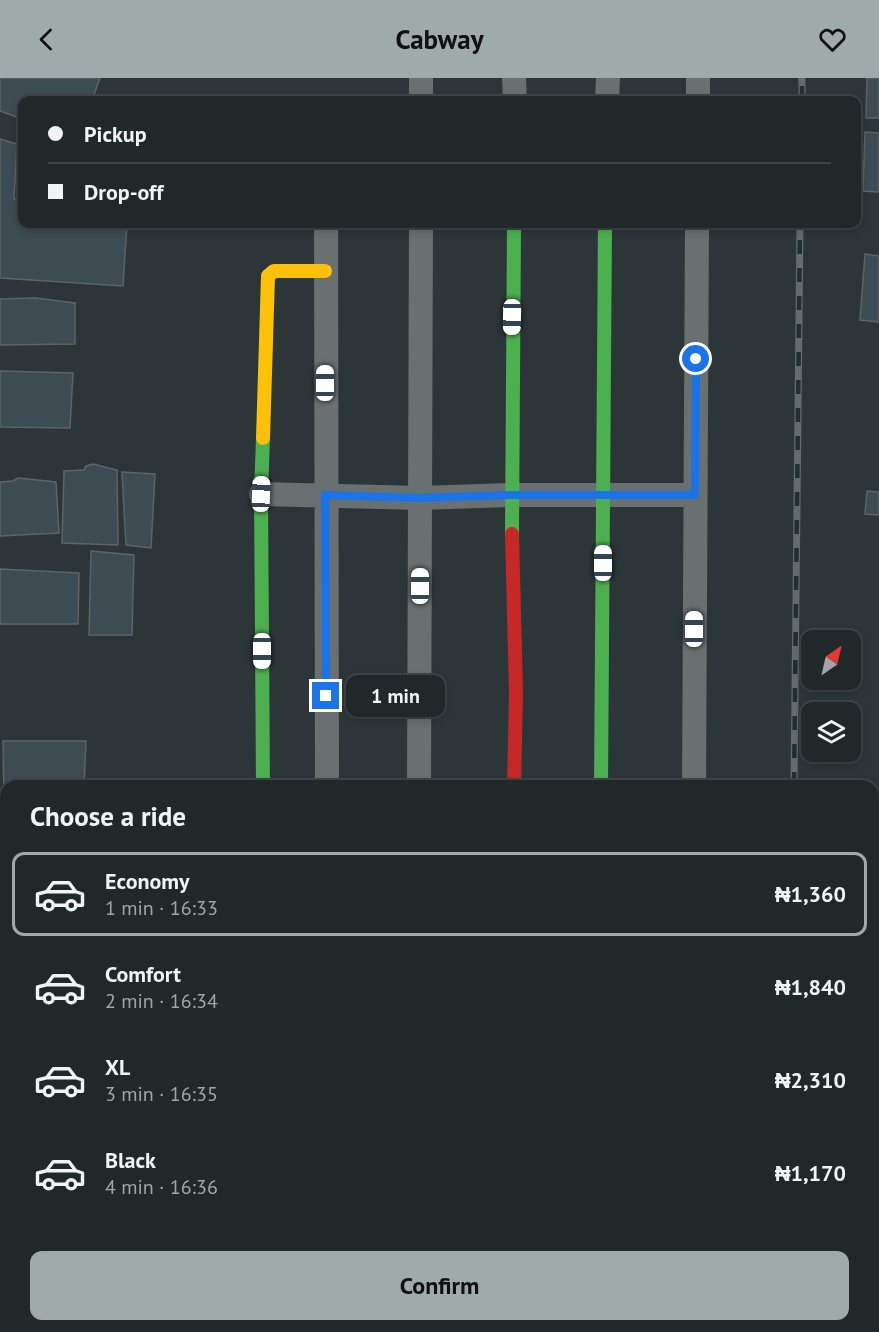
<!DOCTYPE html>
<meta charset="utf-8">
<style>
:root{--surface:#21282a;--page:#293032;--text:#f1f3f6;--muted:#a2a6a8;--line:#3e4447;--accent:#9faaab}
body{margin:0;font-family:"PT Sans",sans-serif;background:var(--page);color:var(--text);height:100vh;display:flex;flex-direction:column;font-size:22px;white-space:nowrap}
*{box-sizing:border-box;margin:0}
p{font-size:20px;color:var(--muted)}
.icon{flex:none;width:33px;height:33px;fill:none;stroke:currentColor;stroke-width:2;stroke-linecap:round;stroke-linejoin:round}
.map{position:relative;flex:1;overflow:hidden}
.details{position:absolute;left:0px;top:702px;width:879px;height:552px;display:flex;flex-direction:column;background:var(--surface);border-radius:18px 18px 0 0;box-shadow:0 3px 9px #0003,0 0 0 2px var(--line)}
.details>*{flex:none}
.guide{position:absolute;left:18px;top:18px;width:843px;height:132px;border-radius:12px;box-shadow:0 3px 9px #0003,0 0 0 2px var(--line);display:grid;align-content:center;height:132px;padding:0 30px;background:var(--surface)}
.needle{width:39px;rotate:34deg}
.controls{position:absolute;left:801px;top:552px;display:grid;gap:12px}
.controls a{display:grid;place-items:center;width:60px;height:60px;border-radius:12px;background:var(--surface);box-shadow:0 3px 9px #0003,0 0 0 2px var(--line);font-size:30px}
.end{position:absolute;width:27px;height:27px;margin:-14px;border:8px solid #1a73e8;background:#fff;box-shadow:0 0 0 3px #fff}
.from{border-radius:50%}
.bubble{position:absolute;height:42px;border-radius:12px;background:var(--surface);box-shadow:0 3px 9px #0003,0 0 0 2px var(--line);font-size:20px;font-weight:600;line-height:42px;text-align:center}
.car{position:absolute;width:18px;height:36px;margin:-18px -9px;border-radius:8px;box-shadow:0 0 4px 2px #0007;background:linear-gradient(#fff 24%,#345 0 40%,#fff 0 76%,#345 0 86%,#fff 0)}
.guide b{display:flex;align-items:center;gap:21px;height:57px;font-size:22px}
.guide b+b{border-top:2px solid var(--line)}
.guide i{width:15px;height:15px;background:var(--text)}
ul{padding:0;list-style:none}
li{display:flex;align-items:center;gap:18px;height:84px;margin:0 12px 9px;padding:0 18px;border:3px solid transparent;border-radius:12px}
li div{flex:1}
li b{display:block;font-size:22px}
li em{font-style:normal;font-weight:600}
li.active{border-color:var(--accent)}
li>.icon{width:54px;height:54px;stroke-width:1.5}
h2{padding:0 30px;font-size:27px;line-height:72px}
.action{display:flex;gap:12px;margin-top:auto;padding:12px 30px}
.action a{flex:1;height:69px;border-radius:12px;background:var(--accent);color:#111;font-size:24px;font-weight:600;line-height:69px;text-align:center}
header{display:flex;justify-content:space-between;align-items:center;height:78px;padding:0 30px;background:var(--accent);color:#111;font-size:27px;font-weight:600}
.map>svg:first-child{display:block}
</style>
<header><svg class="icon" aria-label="back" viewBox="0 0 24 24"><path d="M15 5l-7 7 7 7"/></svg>Cabway<svg class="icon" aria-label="heart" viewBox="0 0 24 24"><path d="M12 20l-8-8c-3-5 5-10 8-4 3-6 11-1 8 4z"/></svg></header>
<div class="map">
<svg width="879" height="1254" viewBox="0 0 879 1254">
<rect width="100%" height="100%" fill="#2c3638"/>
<path fill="#3c4c52" stroke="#5c6467" stroke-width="1.5" d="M0,0H100L92,22H22V41L0,33Z
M867,0H879V40H866Z
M865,54L879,55V114L863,113Z
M0,61L17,66L14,121H22V146H127L123,208L0,200Z
M865,176L879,178V244L860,242Z
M35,220L75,225V266L0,267V221Z
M0,293L73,295L70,350L0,349Z
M93,386L117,392L118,467L62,465L64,393L84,392L86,388Z
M122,394L155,396L151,470L126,467Z
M18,400L56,404L59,455L0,458V404L13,403Z
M867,413L879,414V437L865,436Z
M91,473L134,477L132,557H89Z
M0,491L79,495L78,546H0Z
M3,663H86L84,708H6V721H4Z"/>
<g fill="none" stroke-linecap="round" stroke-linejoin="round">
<path stroke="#6a6f6f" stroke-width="24" d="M514,0L515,22
M421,22V0
M607,22L608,0
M698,22V0
M326,146L327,708
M261,416L420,420L511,417H695
M419,708L421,146
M694,708L697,146
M0,1078L6,1123
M0,1209L6,1208
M378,1248L393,1254
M513,1248V1254
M603,1248V1254
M43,1254L44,1248
M415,1254V1248
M691,1254V1248"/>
<path stroke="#4caf50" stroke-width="14" d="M263,360L261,416L263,708
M512,456L514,146
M601,708L605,146"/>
<path stroke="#ffc107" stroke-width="14" d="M263,360L268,198L274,193H325"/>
<path stroke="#c62828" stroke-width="14" d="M512,456L516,615L514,708"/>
<defs>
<path id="rail" d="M802,22V0
M794,708L800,146
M789,1254V1248"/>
</defs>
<use href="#rail" stroke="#636b6b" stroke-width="7"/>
<use href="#rail" stroke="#1e3032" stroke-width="4.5" stroke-dasharray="14" stroke-linecap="butt"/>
</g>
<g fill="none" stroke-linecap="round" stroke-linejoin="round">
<path stroke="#1a73e8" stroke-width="8" d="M326,618L325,417L420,420L511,417H695L696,281"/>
</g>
</svg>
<div class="controls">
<a><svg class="needle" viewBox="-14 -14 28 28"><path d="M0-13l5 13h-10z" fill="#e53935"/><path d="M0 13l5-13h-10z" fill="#a2a6a8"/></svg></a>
<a><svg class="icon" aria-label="layers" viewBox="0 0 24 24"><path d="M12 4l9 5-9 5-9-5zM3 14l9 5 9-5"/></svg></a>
</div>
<i class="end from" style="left:696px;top:281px"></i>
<i class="end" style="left:326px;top:618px"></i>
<div class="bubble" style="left:346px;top:597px;width:99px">1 min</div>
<i class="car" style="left:512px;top:239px;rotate:181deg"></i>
<i class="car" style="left:325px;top:305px;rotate:0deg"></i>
<i class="car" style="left:261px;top:416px;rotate:2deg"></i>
<i class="car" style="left:603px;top:485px;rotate:0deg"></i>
<i class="car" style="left:420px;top:508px;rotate:0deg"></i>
<i class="car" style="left:694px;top:551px;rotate:0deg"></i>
<i class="car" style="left:262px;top:573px;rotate:180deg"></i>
<div class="guide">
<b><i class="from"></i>Pickup</b>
<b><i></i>Drop-off</b>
</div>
<section class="details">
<h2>Choose a ride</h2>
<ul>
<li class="active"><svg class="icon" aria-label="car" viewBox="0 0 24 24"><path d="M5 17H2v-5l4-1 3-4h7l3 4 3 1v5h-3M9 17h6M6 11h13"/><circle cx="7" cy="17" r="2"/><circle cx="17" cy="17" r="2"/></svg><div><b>Economy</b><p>1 min · 16:33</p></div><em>₦1,360</em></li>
<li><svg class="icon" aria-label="car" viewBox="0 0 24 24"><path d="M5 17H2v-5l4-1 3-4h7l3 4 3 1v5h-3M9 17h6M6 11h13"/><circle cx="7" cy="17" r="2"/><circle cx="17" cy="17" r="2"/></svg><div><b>Comfort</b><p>2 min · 16:34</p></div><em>₦1,840</em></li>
<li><svg class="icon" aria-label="car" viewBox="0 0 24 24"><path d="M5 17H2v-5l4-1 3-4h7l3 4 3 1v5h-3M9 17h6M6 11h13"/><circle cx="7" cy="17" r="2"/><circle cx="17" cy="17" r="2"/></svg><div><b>XL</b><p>3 min · 16:35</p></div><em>₦2,310</em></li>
<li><svg class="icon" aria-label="car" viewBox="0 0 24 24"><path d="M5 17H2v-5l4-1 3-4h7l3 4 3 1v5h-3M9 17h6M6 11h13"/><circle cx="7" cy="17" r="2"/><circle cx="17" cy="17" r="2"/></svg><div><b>Black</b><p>4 min · 16:36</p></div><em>₦1,170</em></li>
</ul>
<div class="action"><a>Confirm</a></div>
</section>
</div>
